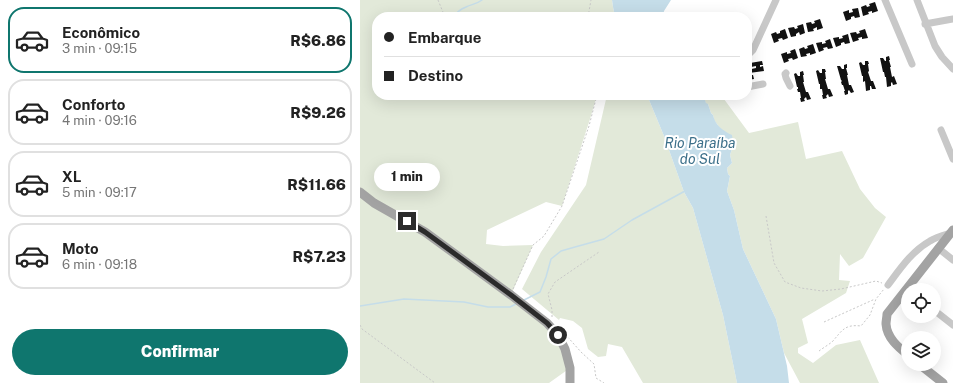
<!DOCTYPE html>
<html lang="pt">
<meta charset="utf-8">
<style>
:root{--surface:#fff;--page:#f2f2f2;--text:#222;--muted:#767676;--line:#e0e0e0;--accent:#0f766e}
body{margin:0;font-family:"Public Sans",sans-serif;background:var(--page);color:var(--text);height:100vh;display:flex;flex-direction:column;font-size:15px;white-space:nowrap}
*{box-sizing:border-box;margin:0}
p{font-size:13px;color:var(--muted)}
.icon{flex:none;width:22px;height:22px;fill:none;stroke:currentColor;stroke-width:2;stroke-linecap:round;stroke-linejoin:round}
.map{position:relative;flex:1;overflow:hidden}
.panel{display:flex;flex-direction:column;background:var(--surface);width:360px}
.panel>*{flex:none}
.banner{position:absolute;left:12px;top:12px;width:380px;height:88px;border-radius:16px;box-shadow:0 4px 16px #0002;display:grid;align-content:center;height:88px;padding:0 12px;background:var(--surface)}
.tools{position:absolute;left:541px;top:283px;display:grid;gap:8px}
.tools a{display:grid;place-items:center;width:40px;height:40px;border-radius:50%;background:var(--surface);box-shadow:0 4px 16px #0002;font-size:20px}
.end{position:absolute;width:18px;height:18px;margin:-9px;border:5px solid #2b2b2b;background:#fff;box-shadow:0 0 0 2px #fff}
.from{border-radius:50%}
.bubble{position:absolute;height:28px;border-radius:14px;background:var(--surface);box-shadow:0 4px 16px #0002;font-size:13px;font-weight:800;line-height:28px;text-align:center}
.banner b{display:flex;align-items:center;gap:14px;height:38px;font-size:15px}
.banner b+b{border-top:1px solid var(--line)}
.banner i{width:10px;height:10px;background:var(--text)}
ul{padding:7px 0 0;list-style:none}
li{display:flex;align-items:center;gap:12px;height:66px;margin:0 8px 6px;padding:0 4px;border:2px solid var(--line);border-radius:16px}
li div{flex:1}
li b{display:block;font-size:15px}
li em{font-style:normal;font-weight:800}
li.on{border-color:var(--accent)}
li>.icon{width:36px;height:36px;stroke-width:1.5}
.action{display:flex;gap:8px;margin-top:auto;padding:8px 12px}
.action a{flex:1;height:46px;border-radius:24px;background:var(--accent);color:#fff;font-size:16px;font-weight:800;line-height:46px;text-align:center}
main{display:flex;flex:1;min-height:0}
.map>svg:first-child{display:block}
</style>
<main>
<section class="panel">
<ul>
<li class="on"><svg class="icon" aria-label="car" viewBox="0 0 24 24"><path d="M5 17H2v-5l4-1 3-4h7l3 4 3 1v5h-3M9 17h6M6 11h13"/><circle cx="7" cy="17" r="2"/><circle cx="17" cy="17" r="2"/></svg><div><b>Econômico</b><p>3 min · 09:15</p></div><em>R$6.86</em></li>
<li><svg class="icon" aria-label="car" viewBox="0 0 24 24"><path d="M5 17H2v-5l4-1 3-4h7l3 4 3 1v5h-3M9 17h6M6 11h13"/><circle cx="7" cy="17" r="2"/><circle cx="17" cy="17" r="2"/></svg><div><b>Conforto</b><p>4 min · 09:16</p></div><em>R$9.26</em></li>
<li><svg class="icon" aria-label="car" viewBox="0 0 24 24"><path d="M5 17H2v-5l4-1 3-4h7l3 4 3 1v5h-3M9 17h6M6 11h13"/><circle cx="7" cy="17" r="2"/><circle cx="17" cy="17" r="2"/></svg><div><b>XL</b><p>5 min · 09:17</p></div><em>R$11.66</em></li>
<li><svg class="icon" aria-label="car" viewBox="0 0 24 24"><path d="M5 17H2v-5l4-1 3-4h7l3 4 3 1v5h-3M9 17h6M6 11h13"/><circle cx="7" cy="17" r="2"/><circle cx="17" cy="17" r="2"/></svg><div><b>Moto</b><p>6 min · 09:18</p></div><em>R$7.23</em></li>
</ul>
<div class="action"><a>Confirmar</a></div>
</section>
<div class="map">
<svg width="593" height="383" viewBox="0 0 593 383">
<rect width="100%" height="100%" fill="#fff"/>
<path fill="#e2e9d9" d="M0,0H252L253,7L255,17H17V95H237L230,119L202,206L186,202L127,230L126,244L143,246L173,245L151,295L187,323L210,368L189,383H0Z
M247,95H287L304,136L324,192L333,208L363,315L377,383H283L262,347L248,344L246,356L238,357L228,349L222,328L213,321L200,318L199,320L162,289L181,252L226,185Z
M343,95H361L389,133L438,122L446,159L482,151L500,189L515,208L526,217L503,258L489,266L480,254L479,280L490,281L486,293L442,319L448,343L438,348V353L453,363L476,345L500,340L519,383H440L424,353L416,319L383,249L374,210L367,191L370,176L368,174L367,168L372,163L370,155L372,149L362,131L354,120L353,115L351,113L348,104H346Z"/>
<path fill="#c5dde9" d="M252,0H311L304,11L303,17H255L253,7Z
M287,95H343L346,103L348,104L351,113L353,115C355,125 363,131 372,135L374,148L372,149L370,155L372,163L367,168L368,174L370,176L367,191L374,210L383,249L416,319L427,366L429,383H377L363,315L333,208L324,192L304,136Z"/>
<g fill="none" stroke-linecap="round" stroke-linejoin="round">
<path stroke="#c5dde9" stroke-width="1.5" d="M93,17C96,13 101,9 106,7C112,4 117,4 122,0
M164,300L180,292L186,277L191,259L201,251L215,247L244,239L272,220L325,191
M0,306L44,299L104,302L128,307H150L156,304"/>
</g>
<path fill="#121212" d="M515,2L518,11L512,13V11L508,12L509,14L503,16L501,7L506,5L507,7L510,6L509,4Z
M498,8L500,17L495,18L494,16L491,17V19L486,21L483,12L489,10V13L493,12L492,9Z
M460,19L463,28L457,30V27L453,29L454,31L448,32L446,23L451,22L452,24L455,23L454,21Z
M443,24L445,33L440,35L439,32L436,34V36L431,37L428,28L434,27L435,29L438,28L437,26Z
M425,29L428,38L423,40L422,38L418,39L419,41L414,43L411,34L416,32L417,34L420,33V31Z
M505,29L508,38L502,39V37L498,38L499,40L493,42L490,33L496,32L497,34L500,33L499,31Z
M488,34L490,43L485,44L484,42L481,43V45L476,47L473,38L479,37V39L483,38L482,36Z
M470,39L473,48L468,49L467,47L463,48L464,50L459,52L456,43L462,42V44L466,43L465,41Z
M453,44L456,53L450,55V53L446,54L447,56L441,57L439,49L444,47L445,49L448,48L447,46Z
M435,49L438,58L433,60L432,58L428,59L429,61L424,63L421,54L427,52V54L431,53L430,51Z
M529,56L530,60H529L531,67H530L532,77L534,76L537,84L533,85L532,82L531,83V86L527,87L526,77H525L524,72H523L520,58H523L525,61H526V57Z
M402,61L403,65H400V67L403,66L404,71L389,73L390,75H393L394,79L387,80V70L396,68V66L391,67L390,63Z
M505,61H508L509,64H508L509,71L508,72L511,81H513L516,89H512L511,86H510V90L506,91L505,81L503,82V76H502L499,63L501,62L503,65H505Z
M487,64V68H486L488,75H487L489,85H491L494,92L491,93L489,90L488,91V94L485,95L484,91H485L483,85H482L481,82L482,81L481,80L477,66H480L482,69H484V65Z
M462,69H465L466,72H465L466,79H465L468,89H470L473,96L469,97L468,94L466,96L467,98L463,99L462,95H463L462,89H460V84H459L456,71L458,70L460,73H462Z
M443,71L444,75H443L444,82H443L446,92H448L451,99L447,100L446,97L444,99L445,101L441,102L440,98H441L440,92H438L437,89H438V87H437L434,74L436,73L438,76H440V72Z"/>
<g fill="none" stroke-linecap="round" stroke-linejoin="round">
<path stroke="#c8c8c8" stroke-width="1" stroke-dasharray="2 2" stroke-linecap="butt" d="M78,0L85,17
M228,17L231,0
M406,216L414,263L425,282L441,288L462,291L481,289L516,281L522,283
M153,289L173,245L184,236L202,206L229,126L237,95
M192,317V310L188,294L195,282L239,252
M464,322L515,299
M0,325L2,329L75,383
M205,334L221,352L234,364L236,378L244,383
M459,351C463,348 468,345 472,342C482,331 484,324 501,326L510,315L516,299L524,289"/>
<path stroke="#c8c8c8" stroke-width="7" d="M525,0L552,64
M557,0L575,46L582,57L593,69
M565,24L587,20L593,19
M387,56L393,50L416,0
M426,73L425,74L426,78L430,86
M387,87L403,84
M581,130L593,159
M578,248L593,260
M528,285C540,269 552,251 570,241C576,237 584,235 591,233
M574,310L593,325"/>
<path stroke="#a3a3a3" stroke-width="9" d="M0,192L14,203L65,232L151,295L187,323L198,335L205,349L210,368V383
M548,355C538,347 527,338 526,324C526,321 527,317 527,314L593,230
M559,364L583,383"/>
</g>
<g fill="none" stroke-linecap="round" stroke-linejoin="round">
<path stroke="#2b2b2b" stroke-width="5" d="M47,221L65,232L151,295L187,323L198,335"/>
</g>
<g text-anchor="middle" dominant-baseline="central" stroke-width="4" stroke-linejoin="round" paint-order="stroke">
<g font-size="14" font-style="italic" fill="#3d708a" stroke="#fff">
<text x="340" y="143">Rio Paraíba<tspan x="340" dy="16">do Sul</tspan></text>
</g>
</g>
</svg>
<div class="tools">
<a><svg class="icon" aria-label="locate" viewBox="0 0 24 24"><circle cx="12" cy="12" r="6"/><path d="M12 2v4M12 18v4M2 12h4M18 12h4"/></svg></a>
<a><svg class="icon" aria-label="layers" viewBox="0 0 24 24"><path d="M12 4l9 5-9 5-9-5zM3 14l9 5 9-5"/></svg></a>
</div>
<i class="end from" style="left:198px;top:335px"></i>
<i class="end" style="left:47px;top:221px"></i>
<div class="bubble" style="left:14px;top:163px;width:66px">1 min</div>
<div class="banner">
<b><i class="from"></i>Embarque</b>
<b><i></i>Destino</b>
</div>
</div>
</main>
